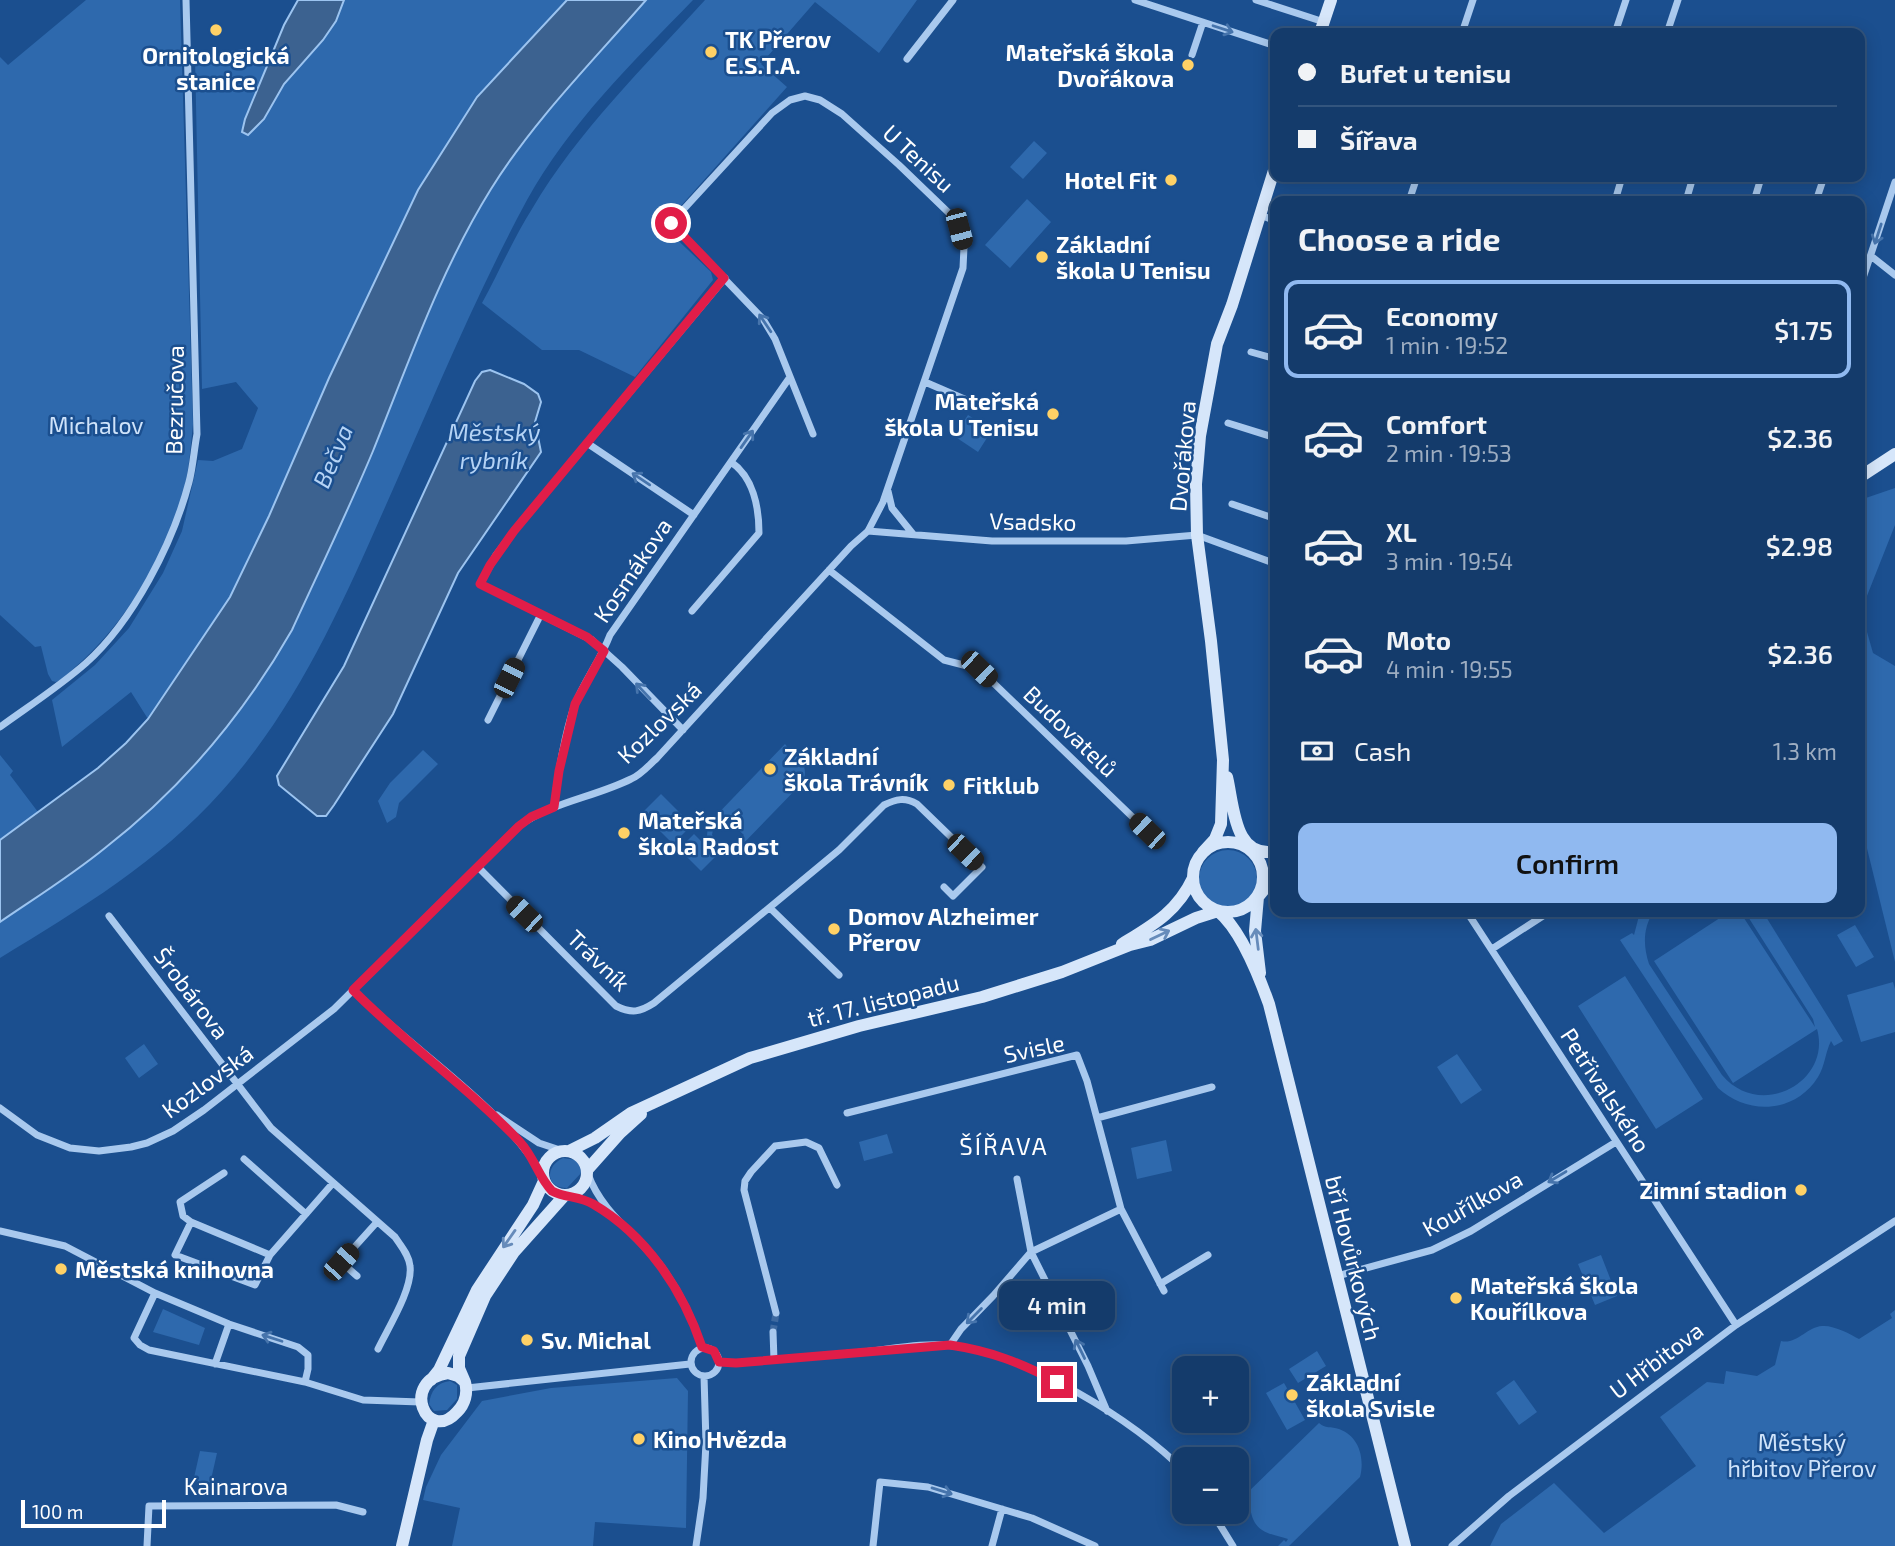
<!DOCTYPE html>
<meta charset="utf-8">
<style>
:root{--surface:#143b6b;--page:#1d4271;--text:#f1f3f6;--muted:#9dadc1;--line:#33557e;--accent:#90b9f0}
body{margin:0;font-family:"Exo 2",sans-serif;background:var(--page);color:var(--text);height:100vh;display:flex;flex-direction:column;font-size:26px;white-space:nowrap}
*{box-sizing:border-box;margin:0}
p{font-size:23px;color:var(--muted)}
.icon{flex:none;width:38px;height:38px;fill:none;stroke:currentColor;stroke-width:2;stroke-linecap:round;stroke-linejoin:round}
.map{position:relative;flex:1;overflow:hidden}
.sheet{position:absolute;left:1270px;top:196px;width:595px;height:721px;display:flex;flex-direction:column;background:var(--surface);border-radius:14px;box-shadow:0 4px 18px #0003,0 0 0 2px var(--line)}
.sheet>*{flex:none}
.top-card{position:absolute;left:1270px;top:28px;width:595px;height:154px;border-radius:14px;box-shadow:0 4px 18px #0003,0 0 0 2px var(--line);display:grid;align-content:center;height:154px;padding:0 28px;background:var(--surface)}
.fabs{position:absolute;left:1172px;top:1356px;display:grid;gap:14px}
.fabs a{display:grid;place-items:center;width:77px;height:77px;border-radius:14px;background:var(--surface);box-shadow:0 4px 18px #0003,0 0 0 2px var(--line);font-size:35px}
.scale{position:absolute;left:21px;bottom:18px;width:145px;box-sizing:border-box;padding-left:7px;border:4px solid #fff;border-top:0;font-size:19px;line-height:24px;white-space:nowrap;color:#fff;-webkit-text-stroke:5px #1b4f8f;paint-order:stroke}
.end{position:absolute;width:32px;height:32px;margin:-16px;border:9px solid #e11d48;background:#fff;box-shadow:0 0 0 4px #fff}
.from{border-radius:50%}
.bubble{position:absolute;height:49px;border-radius:14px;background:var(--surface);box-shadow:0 4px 18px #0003,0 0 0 2px var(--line);font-size:23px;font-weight:600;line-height:49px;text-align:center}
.car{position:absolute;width:21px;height:42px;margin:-21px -10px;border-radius:9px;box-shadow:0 0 5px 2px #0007;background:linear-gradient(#222 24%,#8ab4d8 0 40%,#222 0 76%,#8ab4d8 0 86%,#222 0)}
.top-card b{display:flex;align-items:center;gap:24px;height:66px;font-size:26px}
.top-card b+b{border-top:2px solid var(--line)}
.top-card i{width:18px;height:18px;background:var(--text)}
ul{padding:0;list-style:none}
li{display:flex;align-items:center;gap:21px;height:98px;margin:0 14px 10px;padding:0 14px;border:4px solid transparent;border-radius:14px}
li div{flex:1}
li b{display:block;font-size:26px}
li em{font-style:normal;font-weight:600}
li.active{border-color:var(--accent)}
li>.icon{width:63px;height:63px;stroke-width:1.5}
h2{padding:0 28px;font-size:32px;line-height:84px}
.pay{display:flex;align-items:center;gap:18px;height:77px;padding:0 28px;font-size:26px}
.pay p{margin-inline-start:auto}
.primary-button{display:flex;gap:14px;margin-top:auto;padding:14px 28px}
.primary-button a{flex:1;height:80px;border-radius:14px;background:var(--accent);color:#111;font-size:28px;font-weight:600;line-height:80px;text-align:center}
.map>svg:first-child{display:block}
</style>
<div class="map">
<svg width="1895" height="1546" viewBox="0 0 1895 1546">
<rect width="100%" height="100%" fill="#1b4f8f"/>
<path fill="#2e69ad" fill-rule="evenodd" d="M86,0H180L193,424C190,454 188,485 177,514C156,568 125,622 81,662C73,668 66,678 56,682L52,681L48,674L41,646L35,647L0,615V57L8,65Z
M344,0H567L477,97L418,190L329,378L269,516L230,597L148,719L131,692L62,747L52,700L95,665L129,628L163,573L182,531L198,460L213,461L242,449L258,408L236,382L202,389L195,57L243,49L266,67L260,83L264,119L284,84L323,40L336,21Z
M646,0H693C633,62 569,124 527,200C472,302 429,409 382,514C339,612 294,711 222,791C159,862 80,909 0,958V922C35,898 72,875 105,848C181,789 244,714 292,630C319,571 348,511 373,451C409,362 440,271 491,189C534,120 593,61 646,0Z
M705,0H917L879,53L815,2L761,64L787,87L663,226L711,272L713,280L635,377L579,350H542L482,303C499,272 513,239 532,209C578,131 644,67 705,0Z
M1034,141L1047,153L1023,179L1010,167Z
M1027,199L1051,222L1010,268L985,245Z
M968,415L992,430L978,452L954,436Z
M1895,488V525L1861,611L1873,653L1895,666V962L1860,820V716L1867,710H1860V500Z
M785,744L788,748L786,750C801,756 810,769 802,783L739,848L726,852L713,846L707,836L708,824ZM723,815L744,835L733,846L722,845L712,835L714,824Z
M423,750L438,764L399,803L396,817L387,823L378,801L390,783Z
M0,755L13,771L10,775L38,812L0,840Z
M661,794L692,825L673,844L642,813Z
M694,834L716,856L701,871L679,849Z
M1199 879a29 29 0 1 1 58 0a29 29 0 1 1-58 0Z
M1640,912H1653C1643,929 1643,945 1649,964L1722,1075C1761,1121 1832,1081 1817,1029L1733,1083L1654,961L1729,912H1740L1815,1027L1813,1019L1745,912H1763L1843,1041L1834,1046L1831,1041C1825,1053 1825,1066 1818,1077C1795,1114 1747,1115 1718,1088L1620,940L1632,933L1634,935Z
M1855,925L1874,957L1856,967L1837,935Z
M1625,976L1703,1099L1656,1129L1578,1006Z
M1893,982L1895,989V1032L1861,1042L1847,995Z
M144,1044L158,1064L139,1078L125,1058Z
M1457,1054L1482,1090L1461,1104L1437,1067Z
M887,1134L893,1153L864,1161L859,1142Z
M1166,1140L1172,1171L1137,1179L1131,1148Z
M563,1158L576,1160L583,1171L567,1188C545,1188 545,1166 563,1158Z
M1601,1255L1617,1296L1595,1305L1578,1264Z
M163,1309L205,1328L199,1345L153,1332Z
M1895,1310V1546H1490L1501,1524L1554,1483L1604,1533L1696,1466L1660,1417L1707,1382L1724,1384L1726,1371L1757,1376L1775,1365L1781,1341C1796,1345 1807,1327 1822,1326C1834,1325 1850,1334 1859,1339L1892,1318L1890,1314Z
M1317,1351L1326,1366L1298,1383L1289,1369Z
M677,1378L688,1391L686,1528L595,1522L593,1546H452L460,1508L423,1500L426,1487L441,1455L482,1401L551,1388Z
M1514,1380L1537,1412L1519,1425L1496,1393Z
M450,1381L457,1385V1399L447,1410L434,1411L429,1404C431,1391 436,1383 450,1381Z
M1284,1383L1305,1420L1287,1430L1266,1393Z
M1319,1423C1325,1429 1331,1426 1339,1429C1359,1436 1365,1458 1360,1477L1289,1546H1278L1284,1540L1286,1542L1288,1539C1268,1533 1253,1533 1250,1506L1246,1509L1239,1501Z
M200,1451L217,1453L210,1484L193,1482Z"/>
<path fill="#3c6290" stroke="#9cc4f0" stroke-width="2" d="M298,0H344L336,21L323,40L284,84L264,119L248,135L242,132L245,119L284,25Z
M567,0H646C593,61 534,120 491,189C440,271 409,362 373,451C348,511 319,571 292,630C244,714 181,789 105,848C72,875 35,898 0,922V840L98,768L126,743L148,719L230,597L269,516L329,378L418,190L477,97Z
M490,370L524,384L538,394L541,402L535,422L541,452L458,573L393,714L334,805L326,816H317L279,785L277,776L344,666L475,381L482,372Z"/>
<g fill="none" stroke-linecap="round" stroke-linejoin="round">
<path stroke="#3d69a0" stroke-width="7" stroke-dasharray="7 3.5" stroke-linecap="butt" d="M773,1332L776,1313"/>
<path stroke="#a9c9ee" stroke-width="7" d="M1135,0L1276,46
M1256,0L1324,22
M1462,33L1473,0
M1615,33L1626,0
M1667,33L1678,0
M1192,55L1203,22
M907,59L953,0
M1409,201L1417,177
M1615,201L1622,177
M1686,201L1693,177
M1754,201L1761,178
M1816,201L1824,177
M1260,215L1276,221
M1871,256L1895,275
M1272,279L1276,280
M1860,287L1895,182
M1251,352L1276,359
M925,382L969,401
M1228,423L1276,438
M587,443L694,515
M888,491L892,508L913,534
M1232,504L1276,519
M868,531L992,541H1126L1197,535L1276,564
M829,570L944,660L979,669L1147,831
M692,611L759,533C759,507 753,477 731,462
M488,720L541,614
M0,727C29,706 60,686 86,663C133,621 173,543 189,482C193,467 194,450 197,434L186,0
M683,730L622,667L592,640L480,584L496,555L514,531L725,278
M554,807C557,778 565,732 575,704C585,680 601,659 610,635L790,377
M478,867L616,1006C632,1014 640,1012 654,1003L839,850L884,805C896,799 905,797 917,804L982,867L953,896L944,887
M770,908L839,975
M1467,912L1736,1325
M109,916L271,1128L395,1237C401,1246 409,1255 410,1266C413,1289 388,1328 378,1349
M1492,949L1549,912
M353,990C413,1051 500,1103 543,1176
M0,1108L37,1135L70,1148L99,1151L131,1147L147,1143L173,1131L204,1110L334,1009L519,826C552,802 595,797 631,779C641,775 649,765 657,758L851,546L868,531L883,502L963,268L964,247L959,229L951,215L899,165L842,114L820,100L805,96L790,100L772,113L671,223L763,319L775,339L813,434
M847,1113L1077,1055L1087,1081L1121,1209L1164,1291
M497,1115L539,1143L563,1151
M1097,1118L1212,1087
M244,1159L306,1214
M224,1173L180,1202L183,1216L191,1222L175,1255L255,1285L270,1255L333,1183
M588,1174C601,1211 634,1233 658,1262C678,1288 692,1316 702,1347
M1017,1179L1031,1252L1088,1366L1107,1411
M569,1195L591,1203L610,1215
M191,1222L270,1255
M0,1231L65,1246L155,1293
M357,1276L341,1262L377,1222
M1337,1276L1432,1250L1471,1231L1616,1142
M1160,1284L1208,1255
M776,1313L744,1190L745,1181L751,1172L775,1146L806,1142L819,1148L837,1185
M773,1332L774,1360
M950,1345L961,1329L993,1296L1031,1252L1121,1209
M691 1362a14 14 0 1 1 28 0a14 14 0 1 1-28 0Z
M719,1362L736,1363C778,1359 821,1356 863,1352C892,1349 925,1342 954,1346C1025,1354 1135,1420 1185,1472
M215,1364L229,1324
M305,1382L308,1369V1355L298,1347L229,1324L155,1293L134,1338L140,1345L149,1350L305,1382L363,1400L420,1402
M467,1388L690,1364
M1212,1512L1233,1546
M147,1546L149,1506L336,1505L363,1512
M696,1546L703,1498L706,1443L704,1376
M873,1546L880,1482L928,1487L1032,1518L1095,1546
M992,1546L1002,1509
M1452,1546L1509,1496L1736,1325L1895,1221"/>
<path stroke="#d6e6fa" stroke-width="12" d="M1320,33L1331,0
M1860,477L1895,454
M1227,777C1234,806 1234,860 1276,851
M1193 877a35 35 0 1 1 70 0a35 35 0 1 1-70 0Z
M1203,852L1215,839L1221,824L1223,760L1211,641L1197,535L1196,484L1200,436L1217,344L1232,305L1276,164
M1122,944C1153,925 1177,912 1193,878
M1260,973L1255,931L1258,897L1276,875
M543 1173a22 22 0 1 1 44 0a22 22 0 1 1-44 0Z
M569,1151L595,1138L631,1113L750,1058L859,1026L982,997L1062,972L1130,945L1150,940L1196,918L1218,911C1240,929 1259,976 1269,1004L1405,1546
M588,1169L620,1133L641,1114
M448,1373L458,1376L465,1382C468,1393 465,1404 457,1412C427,1445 399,1380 448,1373Z
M431,1380L439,1370L477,1290L533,1205L544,1181
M465,1382L459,1368V1356L485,1296L514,1252L564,1196
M402,1546L427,1440L434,1420"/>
</g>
<defs><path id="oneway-shaft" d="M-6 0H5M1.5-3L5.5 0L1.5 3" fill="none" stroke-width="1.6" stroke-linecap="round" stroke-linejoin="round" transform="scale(1.75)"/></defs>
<g stroke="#4674ac">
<use href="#oneway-shaft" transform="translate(1223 29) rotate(18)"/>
<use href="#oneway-shaft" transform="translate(1878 234) rotate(108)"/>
<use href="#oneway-shaft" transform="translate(765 323) rotate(-124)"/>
<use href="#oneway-shaft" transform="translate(747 439) rotate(-55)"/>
<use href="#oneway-shaft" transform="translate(641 479) rotate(-146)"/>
<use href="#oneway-shaft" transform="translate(643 691) rotate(-133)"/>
<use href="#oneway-shaft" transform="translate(1557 1177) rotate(149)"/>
<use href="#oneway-shaft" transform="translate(974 1316) rotate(135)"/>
<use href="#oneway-shaft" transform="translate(272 1338) rotate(-162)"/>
<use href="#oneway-shaft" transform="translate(1080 1349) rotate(-116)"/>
<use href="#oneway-shaft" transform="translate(942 1491) rotate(17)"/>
</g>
<g stroke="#668bba">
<use href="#oneway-shaft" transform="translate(1160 935) rotate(-26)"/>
<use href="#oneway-shaft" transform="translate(1257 939) rotate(-97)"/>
<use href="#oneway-shaft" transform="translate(509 1239) rotate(125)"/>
</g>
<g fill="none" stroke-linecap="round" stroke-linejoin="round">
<path stroke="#e11d48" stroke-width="9" d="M671,223L724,278L514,531L490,565L480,584L587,637L604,651L575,704L559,771L554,807L531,817L519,826L353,990C406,1044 468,1087 520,1142C534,1157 539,1178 552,1191C565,1198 579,1196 593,1204C646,1235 683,1290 702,1347L714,1351L719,1362L736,1363L950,1345C991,1351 1021,1363 1057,1382"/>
</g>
<g fill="#ffd166" stroke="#1b4f8f" stroke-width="2.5">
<circle cx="216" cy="30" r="7"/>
<circle cx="711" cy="52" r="7"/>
<circle cx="1188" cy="65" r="7"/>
<circle cx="1171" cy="180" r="7"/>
<circle cx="1042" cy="257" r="7"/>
<circle cx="1053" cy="414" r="7"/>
<circle cx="770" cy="769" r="7"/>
<circle cx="949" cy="785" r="7"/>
<circle cx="624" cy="833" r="7"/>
<circle cx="834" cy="929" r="7"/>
<circle cx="1801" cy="1190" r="7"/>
<circle cx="61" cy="1269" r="7"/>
<circle cx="1456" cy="1298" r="7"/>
<circle cx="527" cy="1340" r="7"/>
<circle cx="1292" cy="1395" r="7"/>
<circle cx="639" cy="1439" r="7"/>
</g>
<g text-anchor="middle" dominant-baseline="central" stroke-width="5" stroke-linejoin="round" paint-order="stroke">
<g font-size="23" font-weight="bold" fill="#fff" stroke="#1b4f8f" text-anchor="start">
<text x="725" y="39">TK Přerov<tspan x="725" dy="26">E.S.T.A.</tspan></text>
<text x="1174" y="52" text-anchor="end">Mateřská škola<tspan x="1174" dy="26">Dvořákova</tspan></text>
<text x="216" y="55" text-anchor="middle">Ornitologická<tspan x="216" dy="26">stanice</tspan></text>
<text x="1157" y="180" text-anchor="end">Hotel Fit</text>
<text x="1056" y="244">Základní<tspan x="1056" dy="26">škola U Tenisu</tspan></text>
<text x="1039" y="401" text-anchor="end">Mateřská<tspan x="1039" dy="26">škola U Tenisu</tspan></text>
<text x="784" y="756">Základní<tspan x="784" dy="26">škola Trávník</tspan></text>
<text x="963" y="785">Fitklub</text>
<text x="638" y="820">Mateřská<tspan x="638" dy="26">škola Radost</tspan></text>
<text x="848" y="916">Domov Alzheimer<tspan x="848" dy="26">Přerov</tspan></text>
<text x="1787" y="1190" text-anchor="end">Zimní stadion</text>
<text x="75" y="1269">Městská knihovna</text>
<text x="1470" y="1285">Mateřská škola<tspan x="1470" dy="26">Kouřílkova</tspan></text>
<text x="541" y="1340">Sv. Michal</text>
<text x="1306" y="1382">Základní<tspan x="1306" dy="26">škola Svisle</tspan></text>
<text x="653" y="1439">Kino Hvězda</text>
</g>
<g font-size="23" fill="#fff" stroke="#1b4f8f">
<text transform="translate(919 158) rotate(43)">U Tenisu</text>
<text transform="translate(174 400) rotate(-89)">Bezručova</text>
<text transform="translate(1182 456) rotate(-85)">Dvořákova</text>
<text transform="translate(1033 521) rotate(1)">Vsadsko</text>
<text transform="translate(632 570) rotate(-56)">Kosmákova</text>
<text transform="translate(659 722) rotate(-44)">Kozlovská</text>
<text transform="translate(1071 731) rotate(44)">Budovatelů</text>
<text transform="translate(599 960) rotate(44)">Trávník</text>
<text transform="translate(192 993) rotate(53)">Šrobárova</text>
<text transform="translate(883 1000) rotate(-14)">tř. 17. listopadu</text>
<text transform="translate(1034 1048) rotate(-12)">Svisle</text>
<text transform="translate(207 1081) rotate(-36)">Kozlovská</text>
<text transform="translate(1606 1090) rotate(57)">Petřivalského</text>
<text transform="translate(1472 1203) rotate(-29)">Kouřílkova</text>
<text transform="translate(1354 1258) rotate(76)">bří Hovůrkových</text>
<text transform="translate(1656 1360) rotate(-37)">U Hřbitova</text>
<text x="236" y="1486">Kainarova</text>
</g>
<g font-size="23" fill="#cfe3fa" stroke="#1b4f8f">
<text x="96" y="425">Michalov</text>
<text x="1802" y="1442">Městský<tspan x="1802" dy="26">hřbitov Přerov</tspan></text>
</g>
<g font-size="24" font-style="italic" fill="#b5d3f5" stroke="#1b4f8f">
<text x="494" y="431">Městský<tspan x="494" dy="28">rybník</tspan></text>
<text transform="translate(332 456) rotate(-67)">Bečva</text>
</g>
<g font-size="24" letter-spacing="2" fill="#fff" stroke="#1b4f8f">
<text x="1004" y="1145">ŠÍŘAVA</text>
</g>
</g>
</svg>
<div class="fabs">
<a>+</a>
<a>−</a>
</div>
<div class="scale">100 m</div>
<i class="end from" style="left:671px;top:223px"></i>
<i class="end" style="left:1057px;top:1382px"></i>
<div class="bubble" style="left:999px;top:1281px;width:116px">4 min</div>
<i class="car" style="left:959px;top:229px;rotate:165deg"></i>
<i class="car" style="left:979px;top:669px;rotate:134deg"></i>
<i class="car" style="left:509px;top:678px;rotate:26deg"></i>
<i class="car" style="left:1147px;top:831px;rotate:314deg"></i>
<i class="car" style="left:965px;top:852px;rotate:134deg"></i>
<i class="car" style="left:524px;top:914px;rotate:314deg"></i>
<i class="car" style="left:341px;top:1262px;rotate:42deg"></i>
<div class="top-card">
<b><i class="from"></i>Bufet u tenisu</b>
<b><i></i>Šířava</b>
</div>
<section class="sheet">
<h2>Choose a ride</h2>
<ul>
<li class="active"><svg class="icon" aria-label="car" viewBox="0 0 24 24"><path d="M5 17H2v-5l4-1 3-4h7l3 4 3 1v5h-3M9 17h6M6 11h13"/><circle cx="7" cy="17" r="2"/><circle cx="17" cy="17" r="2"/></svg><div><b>Economy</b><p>1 min · 19:52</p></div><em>$1.75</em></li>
<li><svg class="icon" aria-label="car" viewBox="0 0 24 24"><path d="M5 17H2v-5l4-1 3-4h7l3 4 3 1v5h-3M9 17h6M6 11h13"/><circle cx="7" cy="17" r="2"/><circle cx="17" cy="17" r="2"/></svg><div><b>Comfort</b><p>2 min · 19:53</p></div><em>$2.36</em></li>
<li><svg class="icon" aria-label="car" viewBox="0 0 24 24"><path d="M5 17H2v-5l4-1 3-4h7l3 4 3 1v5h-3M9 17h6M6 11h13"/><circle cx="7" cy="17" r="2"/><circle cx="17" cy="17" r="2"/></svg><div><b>XL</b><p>3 min · 19:54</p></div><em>$2.98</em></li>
<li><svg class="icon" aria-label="car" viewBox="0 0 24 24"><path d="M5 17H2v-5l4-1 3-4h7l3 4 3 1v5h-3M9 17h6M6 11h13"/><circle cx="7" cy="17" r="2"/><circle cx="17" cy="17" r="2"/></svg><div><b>Moto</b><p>4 min · 19:55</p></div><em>$2.36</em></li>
</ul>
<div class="pay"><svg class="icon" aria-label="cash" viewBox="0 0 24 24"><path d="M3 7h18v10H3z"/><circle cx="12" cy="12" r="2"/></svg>Cash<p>1.3 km</p></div>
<div class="primary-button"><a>Confirm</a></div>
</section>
</div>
